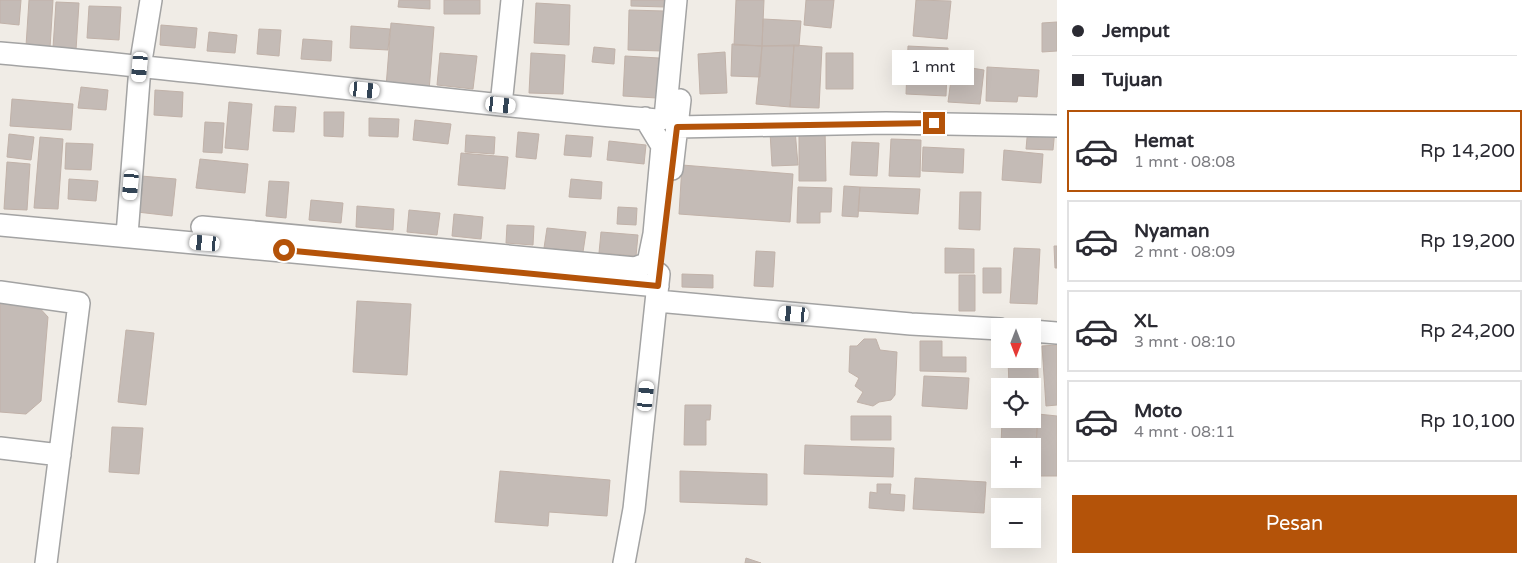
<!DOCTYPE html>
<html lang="id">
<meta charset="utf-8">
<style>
:root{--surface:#fff;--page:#f7f7f7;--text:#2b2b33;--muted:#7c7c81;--line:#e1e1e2;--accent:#b45309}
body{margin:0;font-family:"Varela Round",sans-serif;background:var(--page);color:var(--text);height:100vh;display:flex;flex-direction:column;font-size:19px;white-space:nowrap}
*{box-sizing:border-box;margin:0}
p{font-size:16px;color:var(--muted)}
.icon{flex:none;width:28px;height:28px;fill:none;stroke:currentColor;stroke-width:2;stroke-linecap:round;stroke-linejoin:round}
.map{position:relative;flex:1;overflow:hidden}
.details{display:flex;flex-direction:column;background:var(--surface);width:475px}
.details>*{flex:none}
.banner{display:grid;align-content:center;height:110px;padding:0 15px;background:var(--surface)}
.needle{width:32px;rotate:180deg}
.buttons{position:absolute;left:991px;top:318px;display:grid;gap:10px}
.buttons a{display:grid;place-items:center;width:50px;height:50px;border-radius:0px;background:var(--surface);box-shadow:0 5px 20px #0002;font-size:25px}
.end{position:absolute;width:22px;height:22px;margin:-11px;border:6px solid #b45309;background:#fff;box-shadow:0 0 0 2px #fff}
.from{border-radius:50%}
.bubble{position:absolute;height:35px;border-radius:0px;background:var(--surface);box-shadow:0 5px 20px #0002;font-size:16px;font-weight:600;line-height:35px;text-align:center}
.car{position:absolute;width:15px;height:30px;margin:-15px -8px;border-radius:6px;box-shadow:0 0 4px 1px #0007;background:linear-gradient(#fff 24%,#345 0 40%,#fff 0 76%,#345 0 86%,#fff 0)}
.banner b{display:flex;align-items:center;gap:18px;height:48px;font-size:19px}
.banner b+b{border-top:1px solid var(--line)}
.banner i{width:12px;height:12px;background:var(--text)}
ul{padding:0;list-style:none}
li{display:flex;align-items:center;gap:15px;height:82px;margin:0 10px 8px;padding:0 5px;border:2px solid var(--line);border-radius:0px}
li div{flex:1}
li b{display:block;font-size:19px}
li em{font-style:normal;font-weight:600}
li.selected{border-color:var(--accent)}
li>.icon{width:45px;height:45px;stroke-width:1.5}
.action{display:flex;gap:10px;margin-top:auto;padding:10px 15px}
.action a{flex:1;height:58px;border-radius:0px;background:var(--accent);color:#fff;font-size:20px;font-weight:600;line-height:58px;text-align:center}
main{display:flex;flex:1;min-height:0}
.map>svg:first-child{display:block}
</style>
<main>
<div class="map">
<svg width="1057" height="563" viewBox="0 0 1057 563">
<rect width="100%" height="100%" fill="#f0ece6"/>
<path fill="#c4bbb6" stroke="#c1b2a9" d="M0,0H21L19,25L0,23Z
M29,0H53L50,48L26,46Z
M399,0H430V9L398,7Z
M444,0H480V14H444Z
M631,0H665V7L631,6Z
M736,0H764L762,46L734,45Z
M806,0H834L831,28L804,25Z
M916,0L951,1L947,39L913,36Z
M56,2L79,3L76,50L53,48Z
M536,3L570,5L569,45L534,43Z
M89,6L121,7L119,40L87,38Z
M629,10L664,11L662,51L628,50Z
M763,19L801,21L799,46H762Z
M1057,22V51L1042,52V23Z
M391,23L434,27L429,91L386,87Z
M161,25L197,28L195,48L160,45Z
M351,26L390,29L388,50L350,48Z
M259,29L281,30L279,56L257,54Z
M209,32L237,35L235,53L207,51Z
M303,39L332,41L331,61L301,59Z
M732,44L762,46L760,77L731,76Z
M794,45L822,47L819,108L790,107Z
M794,45L790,107L756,104L762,46Z
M908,46L948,48L946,96L906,94Z
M594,47L615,49L614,64L592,62Z
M725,52L727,93L700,94L698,54Z
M440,53L477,56L473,89L437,85Z
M531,53L565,55L563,94L529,93Z
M826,53H853V89H826Z
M625,56L659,58L657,98L623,96Z
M953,65L984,70L980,104L948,102Z
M987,67L1039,70L1037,97L1018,96L1017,102L986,101Z
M81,87L108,90L106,110L78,108Z
M155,90L183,92L182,117L154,115Z
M12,99L73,104L71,130L10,126Z
M229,102L252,104L248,150L225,148Z
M275,106L296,107L294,132L273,131Z
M324,112H344L343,137L324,136Z
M369,118L399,119L398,137L369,136Z
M415,120L451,124L448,144L413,140Z
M205,122L224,123L222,153L203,152Z
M1028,127L1055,129L1053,150L1026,149Z
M799,128H825L826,181H799Z
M795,130L798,165L772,166L770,132Z
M518,132L539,134L536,159L516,157Z
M9,134L34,137L31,160L7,157Z
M466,135L495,137L494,154L465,152Z
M566,135L593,137L591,157L564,155Z
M40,137L63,139L58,209L34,208Z
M891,139L921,140L920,177L889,176Z
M609,141L646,145L644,164L607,160Z
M852,142L879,143L877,176L850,175Z
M66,143L93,144L91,170L65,169Z
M923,147L964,149L963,173L922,171Z
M1004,150L1043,154L1041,183L1002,180Z
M461,153L508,157L505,189L458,185Z
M200,159L248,164L245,193L196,188Z
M7,162L30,164L27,210L4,209Z
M682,165L793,174L790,222L679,214Z
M141,176L176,179L172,216L137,212Z
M69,179L98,181L96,201L68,199Z
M571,179L602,182L601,199L569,197Z
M269,181L289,182L286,218L266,216Z
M844,186L860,187L858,217L842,216Z
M798,187L832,188L831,212H820V223H797Z
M860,187L920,189L918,214L858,211Z
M960,192H981L980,230L959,229Z
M311,200L343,203L341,223L309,220Z
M357,206L394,209L393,230L356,227Z
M618,207L637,208L636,225L617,224Z
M409,210L440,213L437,235L407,232Z
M454,214L483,217L481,239L452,236Z
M507,225L534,226L533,245L506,243Z
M547,228L586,232L583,252L544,248Z
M601,232L638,235L636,256L599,253Z
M1054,246H1057V268H1055Z
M945,248L974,249V273H945Z
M1014,248L1040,249L1037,304L1010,303Z
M756,251L775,252L773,287L754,286Z
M983,268H1001V293H983Z
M682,274L713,275V288L682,287Z
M959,275H975V311H959Z
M0,300L35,303L48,317L41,401L26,414L0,412Z
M357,301L411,304L407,375L353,372Z
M126,330L154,333L146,405L118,402Z
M864,339H876L880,350L897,352L895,395L891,400L879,402L873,406L857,402L863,392L855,386L859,378L849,372L850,346H857Z
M920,341H942V357H966V372L920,371Z
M1057,345V405L1046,406L1042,346Z
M1032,346H1037L1039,402H1032V386H1009L1008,359H1032Z
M924,376L969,378L967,409L922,406Z
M685,405H711L710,420H706V445H684Z
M1032,414H1038L1034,476H1032V446H1001L1002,419H1032Z
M1038,414L1057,416V476H1034Z
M851,416H891V440H851Z
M112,427L143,428L139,474L109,472Z
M805,445L894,448L893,477L804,474Z
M500,471L610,480L607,516L549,512L548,526L495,522Z
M680,471L767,474V505L680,502Z
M915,478L986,482L984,513L913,509Z
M877,484H891L890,494L905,495L904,511L869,508L870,492L877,493Z
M746,558L761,563H745Z"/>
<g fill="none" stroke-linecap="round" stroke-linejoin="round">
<defs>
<path id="minor" d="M0,53C219,72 438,101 657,120L665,118L676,0
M501,105L512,0
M677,127L886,123L1057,126
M672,169L680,100
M0,225L658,286
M202,227L635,268L648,263L654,234L662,146L645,118
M127,235L140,67L151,0
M0,292L79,303L46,563
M657,301L911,324L1000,329
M1032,331L1057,333
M0,448L60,455
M624,563L634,509L659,274"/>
</defs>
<use href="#minor" stroke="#a3a3a3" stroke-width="24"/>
<use href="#minor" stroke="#fff" stroke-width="21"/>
</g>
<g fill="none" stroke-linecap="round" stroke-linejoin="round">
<path stroke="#b45309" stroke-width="6" d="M284,250L658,286L677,127L934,123"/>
</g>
</svg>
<div class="buttons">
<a><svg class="needle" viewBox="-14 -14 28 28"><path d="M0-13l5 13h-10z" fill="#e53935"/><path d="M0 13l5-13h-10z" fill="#7c7c81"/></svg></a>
<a><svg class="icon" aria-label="locate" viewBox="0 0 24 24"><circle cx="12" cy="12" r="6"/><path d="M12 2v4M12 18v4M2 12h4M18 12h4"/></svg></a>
<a>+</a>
<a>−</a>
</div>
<i class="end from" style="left:284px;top:250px"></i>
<i class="end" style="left:934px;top:123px"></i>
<div class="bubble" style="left:892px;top:50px;width:82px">1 mnt</div>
<i class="car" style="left:140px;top:67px;rotate:185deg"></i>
<i class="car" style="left:365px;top:90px;rotate:96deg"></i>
<i class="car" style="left:501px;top:105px;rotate:96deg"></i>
<i class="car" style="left:131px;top:185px;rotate:185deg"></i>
<i class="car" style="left:205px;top:243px;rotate:275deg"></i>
<i class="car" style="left:794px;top:314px;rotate:275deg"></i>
<i class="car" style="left:646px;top:396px;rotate:6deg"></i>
</div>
<section class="details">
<div class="banner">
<b><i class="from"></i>Jemput</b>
<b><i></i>Tujuan</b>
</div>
<ul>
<li class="selected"><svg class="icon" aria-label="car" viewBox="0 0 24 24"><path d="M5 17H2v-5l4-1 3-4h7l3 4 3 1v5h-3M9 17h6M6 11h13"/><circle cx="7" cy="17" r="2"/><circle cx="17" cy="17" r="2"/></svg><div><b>Hemat</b><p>1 mnt · 08:08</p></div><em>Rp 14,200</em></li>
<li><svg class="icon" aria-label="car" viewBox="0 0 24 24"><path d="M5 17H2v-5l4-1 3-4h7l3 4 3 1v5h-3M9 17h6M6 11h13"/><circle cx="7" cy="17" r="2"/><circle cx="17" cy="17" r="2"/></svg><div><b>Nyaman</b><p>2 mnt · 08:09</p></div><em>Rp 19,200</em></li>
<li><svg class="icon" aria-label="car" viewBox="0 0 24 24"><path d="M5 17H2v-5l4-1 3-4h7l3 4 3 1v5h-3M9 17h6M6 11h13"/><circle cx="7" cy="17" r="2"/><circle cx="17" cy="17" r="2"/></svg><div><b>XL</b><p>3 mnt · 08:10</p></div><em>Rp 24,200</em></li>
<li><svg class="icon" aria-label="car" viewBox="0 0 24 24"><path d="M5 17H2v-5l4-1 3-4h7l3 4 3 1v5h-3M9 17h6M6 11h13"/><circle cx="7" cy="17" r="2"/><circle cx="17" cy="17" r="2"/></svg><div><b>Moto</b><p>4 mnt · 08:11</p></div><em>Rp 10,100</em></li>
</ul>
<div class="action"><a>Pesan</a></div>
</section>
</main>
